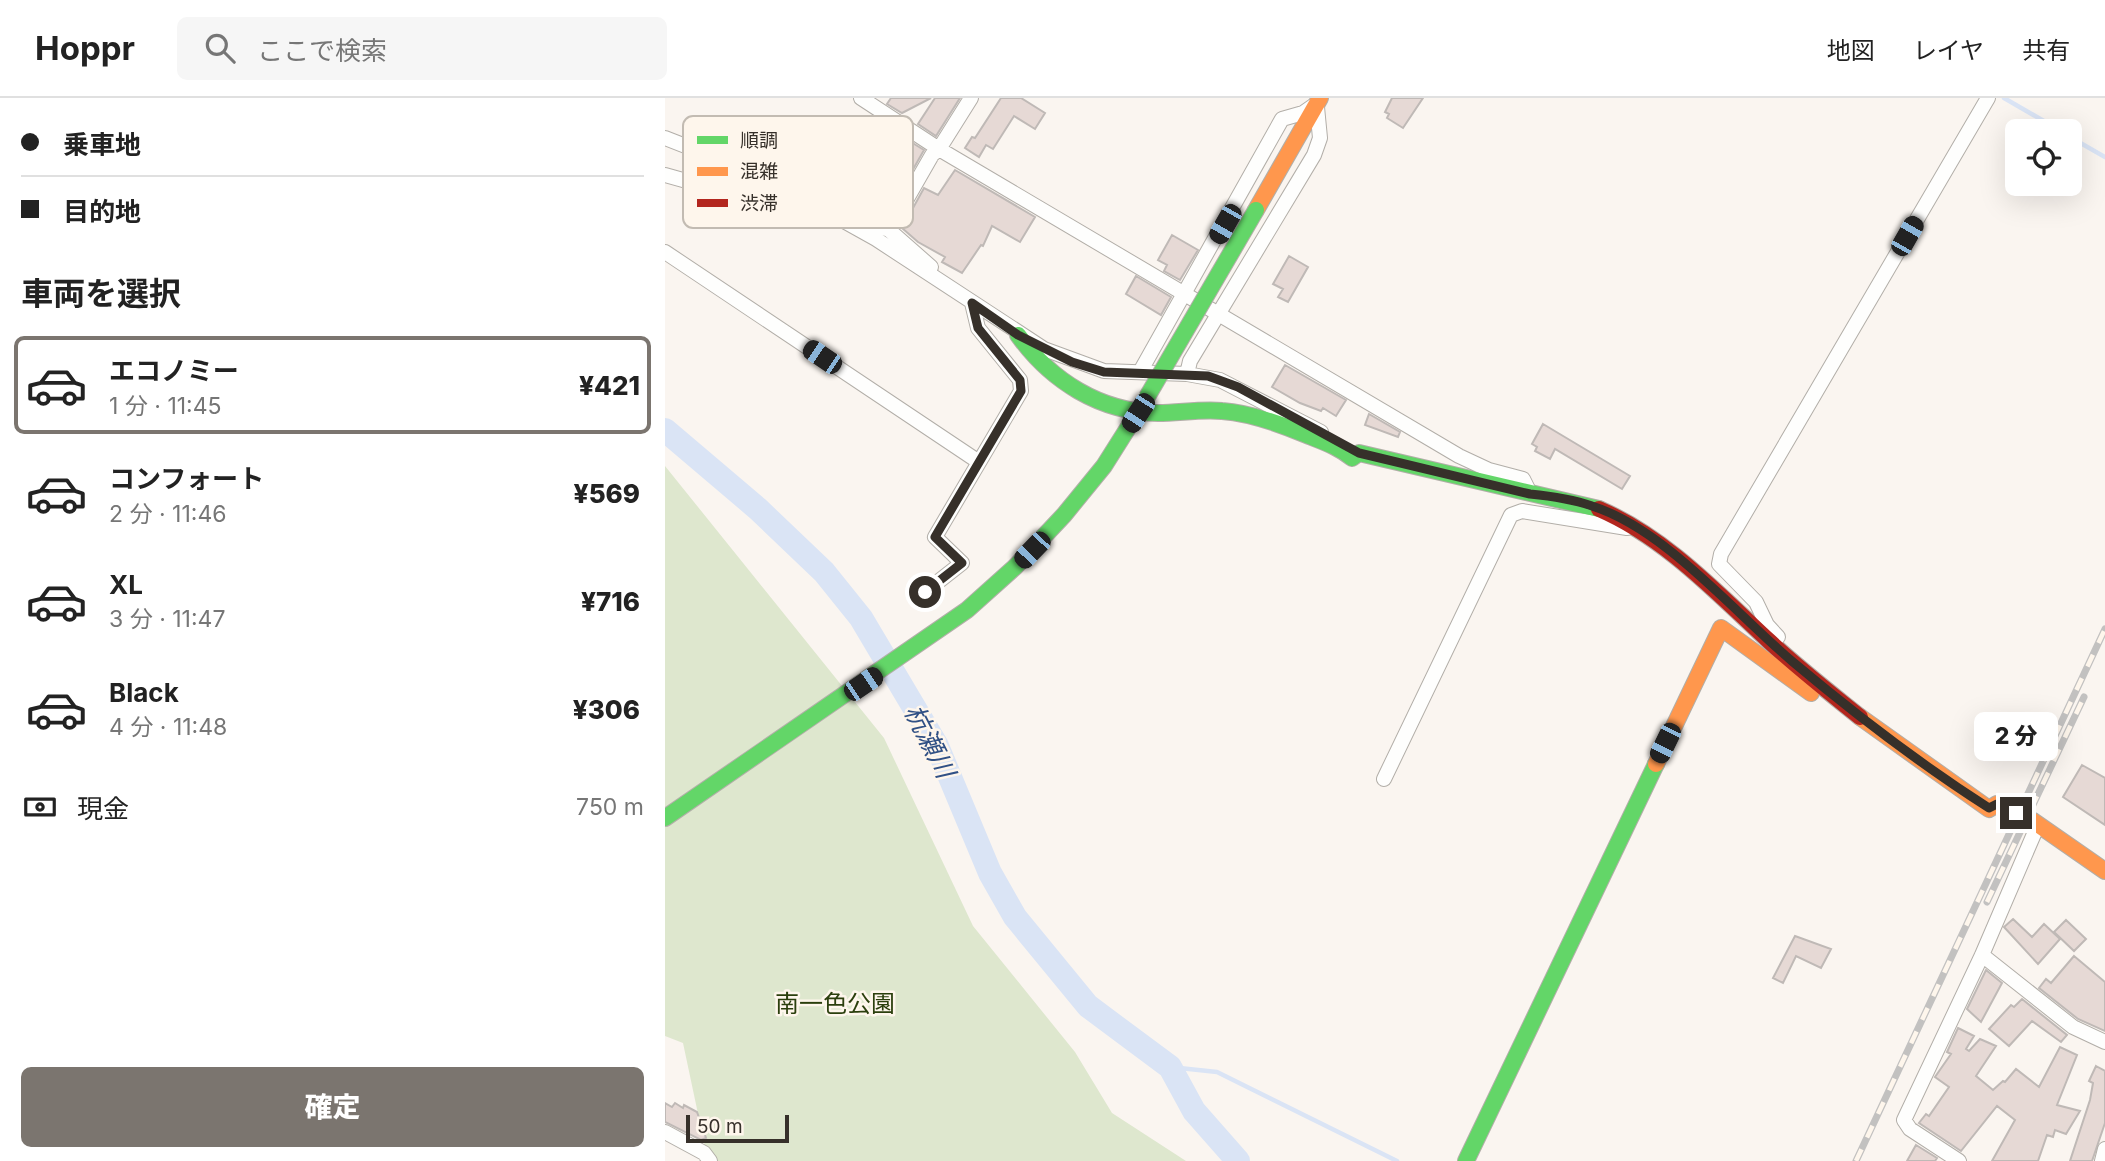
<!DOCTYPE html>
<html lang="ja">
<meta charset="utf-8">
<style>
:root{--surface:#fff;--page:#f6f6f6;--text:#222;--muted:#767676;--line:#e0e0e0;--accent:#7b756f}
body{margin:0;font-family:Inter,"Noto Sans JP",sans-serif;background:var(--page);color:var(--text);height:100vh;display:flex;flex-direction:column;font-size:26px;white-space:nowrap}
*{box-sizing:border-box;margin:0}
p{font-size:23px;color:var(--muted)}
.icon{flex:none;width:38px;height:38px;fill:none;stroke:currentColor;stroke-width:2;stroke-linecap:round;stroke-linejoin:round}
.map{position:relative;flex:1;overflow:hidden}
.drawer{display:flex;flex-direction:column;background:var(--surface);width:665px}
.drawer>*{flex:none}
.banner{display:grid;align-content:center;height:154px;padding:0 21px;background:var(--surface)}
.controls{position:absolute;left:1340px;top:21px;display:grid;gap:14px}
.controls a{display:grid;place-items:center;width:77px;height:77px;border-radius:10px;background:var(--surface);box-shadow:0 7px 28px #0002;font-size:35px}
.scale{position:absolute;left:21px;bottom:18px;width:103px;box-sizing:border-box;padding-left:7px;border:4px solid #36302a;border-top:0;font-size:19px;line-height:24px;white-space:nowrap;color:#36302a;-webkit-text-stroke:5px #fef6ec;paint-order:stroke}
.end{position:absolute;width:32px;height:32px;margin:-16px;border:9px solid #36302a;background:#fff;box-shadow:0 0 0 4px #fff}
.from{border-radius:50%}
.bubble{position:absolute;height:49px;border-radius:10px;background:var(--surface);box-shadow:0 7px 28px #0002;font-size:23px;font-weight:800;line-height:49px;text-align:center}
.car{position:absolute;width:21px;height:42px;margin:-21px -10px;border-radius:9px;box-shadow:0 0 5px 2px #0007;background:linear-gradient(#222 24%,#8ab4d8 0 40%,#222 0 76%,#8ab4d8 0 86%,#222 0)}
.banner b{display:flex;align-items:center;gap:24px;height:66px;font-size:26px}
.banner b+b{border-top:2px solid var(--line)}
.banner i{width:18px;height:18px;background:var(--text)}
ul{padding:0;list-style:none}
li{display:flex;align-items:center;gap:21px;height:98px;margin:0 14px 10px;padding:0 7px;border:4px solid transparent;border-radius:10px}
li div{flex:1}
li b{display:block;font-size:26px}
li em{font-style:normal;font-weight:800}
li.current{border-color:var(--accent)}
li>.icon{width:63px;height:63px;stroke-width:1.5}
h2{padding:0 21px;font-size:32px;line-height:84px}
.pay{display:flex;align-items:center;gap:18px;height:77px;padding:0 21px;font-size:26px}
.pay p{margin-inline-start:auto}
.primary-button{display:flex;gap:14px;margin-top:auto;padding:14px 21px}
.primary-button a{flex:1;height:80px;border-radius:10px;background:var(--accent);color:#fff;font-size:28px;font-weight:800;line-height:80px;text-align:center}
header{display:flex;align-items:center;gap:42px;box-sizing:border-box;height:98px;padding:0 35px;background:var(--surface);border-bottom:2px solid var(--line)}
header strong{font-size:33px}
nav{display:flex;gap:38px;margin-inline-start:auto;font-size:24px}
.search{width:490px;height:63px;background:var(--page);display:flex;align-items:center;gap:18px;box-sizing:border-box;padding:0 24px;border-radius:10px;color:var(--muted);font-size:26px}
main{display:flex;flex:1;min-height:0}
.map>svg:first-child{display:block}
</style>
<header>
<strong>Hoppr</strong>
<div class="search"><svg class="icon" aria-label="search" viewBox="0 0 24 24"><circle cx="10" cy="10" r="6"/><path d="M15 15l6 6"/></svg>ここで検索</div>
<nav><a>地図</a><a>レイヤ</a><a>共有</a></nav>
</header>
<main>
<section class="drawer">
<div class="banner">
<b><i class="from"></i>乗車地</b>
<b><i></i>目的地</b>
</div>
<h2>車両を選択</h2>
<ul>
<li class="current"><svg class="icon" aria-label="car" viewBox="0 0 24 24"><path d="M5 17H2v-5l4-1 3-4h7l3 4 3 1v5h-3M9 17h6M6 11h13"/><circle cx="7" cy="17" r="2"/><circle cx="17" cy="17" r="2"/></svg><div><b>エコノミー</b><p>1 分 · 11:45</p></div><em>¥421</em></li>
<li><svg class="icon" aria-label="car" viewBox="0 0 24 24"><path d="M5 17H2v-5l4-1 3-4h7l3 4 3 1v5h-3M9 17h6M6 11h13"/><circle cx="7" cy="17" r="2"/><circle cx="17" cy="17" r="2"/></svg><div><b>コンフォート</b><p>2 分 · 11:46</p></div><em>¥569</em></li>
<li><svg class="icon" aria-label="car" viewBox="0 0 24 24"><path d="M5 17H2v-5l4-1 3-4h7l3 4 3 1v5h-3M9 17h6M6 11h13"/><circle cx="7" cy="17" r="2"/><circle cx="17" cy="17" r="2"/></svg><div><b>XL</b><p>3 分 · 11:47</p></div><em>¥716</em></li>
<li><svg class="icon" aria-label="car" viewBox="0 0 24 24"><path d="M5 17H2v-5l4-1 3-4h7l3 4 3 1v5h-3M9 17h6M6 11h13"/><circle cx="7" cy="17" r="2"/><circle cx="17" cy="17" r="2"/></svg><div><b>Black</b><p>4 分 · 11:48</p></div><em>¥306</em></li>
</ul>
<div class="pay"><svg class="icon" aria-label="cash" viewBox="0 0 24 24"><path d="M3 7h18v10H3z"/><circle cx="12" cy="12" r="2"/></svg>現金<p>750 m</p></div>
<div class="primary-button"><a>確定</a></div>
</section>
<div class="map">
<svg width="1440" height="1063" viewBox="0 0 1440 1063">
<rect width="100%" height="100%" fill="#faf5f0"/>
<path fill="#dee7ce" d="M0,368L219,640L308,828L410,954L447,1015L521,1063H43L18,945L0,938Z"/>
<g fill="none" stroke-linecap="round" stroke-linejoin="round">
<path stroke="#dae4f5" stroke-width="4.5" d="M1339,0L1396,33
M1405,39L1440,59
M505,969L552,974L732,1063"/>
<path stroke="#dae4f5" stroke-width="24" d="M0,332L93,411L159,474L196,520L272,648L325,775L350,819L423,908L505,969L529,1013L573,1063"/>
</g>
<path fill="#e6d9d5" stroke="#bfb9b6" stroke-width="2" d="M226,0H266L237,15L222,6Z
M270,0H295L271,38L253,26Z
M336,0H356L380,15L370,31L349,18L328,51L321,47L314,59L300,50L307,39L310,40Z
M727,0H758L738,30L722,20L724,16L720,14Z
M218,33L238,45L241,41L259,52L225,112L182,87L189,74L179,69L191,47L205,54Z
M290,72L370,119L355,144L327,128L318,148L316,147L297,175L277,164L280,159L253,144L237,130L259,90L273,97Z
M507,137L533,152L515,182L499,173L502,167L493,162Z
M624,158L643,169L623,204L613,199L618,191L608,186Z
M471,178L506,199L496,217L461,196Z
M620,267L681,302L671,318L658,310L656,313L635,305L607,289Z
M704,316L735,334L733,339L700,327Z
M878,326L965,378L957,391L890,351L885,361L870,353L872,349L867,346Z
M1417,667L1440,680V727L1398,699Z
M1348,821L1367,839L1379,826L1395,841L1373,866L1339,829Z
M1401,822L1421,841L1409,853L1389,834Z
M1130,838L1166,851L1156,870L1131,858L1118,885L1108,880Z
M1409,858L1440,884V933L1413,921L1374,890L1381,881L1386,885Z
M1321,872L1337,885L1316,924L1302,911Z
M1357,901L1402,937L1396,944L1367,923L1344,948L1324,931L1346,907L1349,909Z
M1293,930L1309,938L1301,951L1304,953L1315,941L1331,948L1311,978L1328,992L1338,983L1340,984L1351,971L1374,989L1395,949L1412,957L1392,1007L1415,1013L1401,1036L1390,1032L1388,1039L1382,1037L1373,1063H1327L1350,1022L1332,1008L1296,1053L1254,1025L1261,1016L1264,1018L1284,989L1270,979L1286,956L1282,954Z
M1431,968L1440,973V1025L1427,1063H1405L1425,1002L1428,985L1424,983Z
M0,1005L7,1009L10,1005L18,1010L19,1007L32,1014L41,1040L36,1042L0,1024Z
M1251,1047L1272,1060L1270,1063H1242Z"/>
<g fill="none" stroke-linecap="round" stroke-linejoin="round">
<defs>
<path id="street" d="M196,0L274,51L794,358L824,372L858,381L865,395
M0,40L87,74L159,112L211,141L379,251L439,273L522,276L555,282L656,334
M0,77L150,119L166,110L224,132L266,169
M224,132L267,57L274,51L306,0
M0,154L314,364
M475,274L617,21L638,15L648,8
M522,276L525,263L649,57L655,40L652,9
M260,494L297,465L270,439L356,293L355,282L313,230L307,205
M1113,539L1102,527L1091,504L1054,466L1056,456L1323,0
M719,681L846,417L857,413L962,430
M1317,857L1408,929L1440,944
M0,1034L39,1055L45,1063
M1294,1063L1245,1031L1239,1022L1317,857L1372,729
M1437,1063L1440,1051"/>
<path id="fast" d="M353,237C386,283 435,314 493,315C514,315 536,311 557,313C585,315 613,325 639,336C656,343 673,348 687,360L694,355L934,411
M0,720L302,512L350,469L399,417L439,368L480,303
M801,1063L991,666"/>
<path id="slow" d="M591,112L655,0
M1195,619L1324,711L1332,706L1368,723L1440,773
M991,666L1056,530L1146,595"/>
<path id="jam" d="M934,411C1001,440 1052,495 1104,543C1133,570 1164,594 1195,619"/>
</defs>
<use href="#street" stroke="#b2aea8" stroke-width="16"/>
<use href="#fast" stroke="#b2aea8" stroke-width="18"/>
<use href="#slow" stroke="#b2aea8" stroke-width="18"/>
<use href="#jam" stroke="#b2aea8" stroke-width="18"/>
<use href="#street" stroke="#fefefd" stroke-width="14"/>
<use href="#fast" stroke="#63d668" stroke-width="16"/>
<use href="#slow" stroke="#ff974d" stroke-width="16"/>
<use href="#jam" stroke="#b3261e" stroke-width="16"/>
<defs>
<path id="rail" d="M1322,804L1419,599
M1191,1063L1440,531"/>
</defs>
<use href="#rail" stroke="#c2c1c0" stroke-width="7"/>
<use href="#rail" stroke="#fef6ec" stroke-width="4.5" stroke-dasharray="13" stroke-linecap="butt"/>
<defs>
<path id="fast-bridge" d="M482,299L591,112"/>
</defs>
<use href="#fast-bridge" stroke="#b2aea8" stroke-width="18" stroke-linecap="butt"/>
<use href="#fast-bridge" stroke="#63d668" stroke-width="16"/>
</g>
<g fill="none" stroke-linecap="round" stroke-linejoin="round">
<path stroke="#36302a" stroke-width="9" d="M260,494L297,465L270,439L356,293L355,282L313,230L307,205L353,237L407,264L439,274L543,278L573,289L694,355L865,396C886,398 907,401 927,408C1000,431 1070,515 1128,564C1191,617 1255,666 1324,710L1332,706L1351,715"/>
</g>
<g text-anchor="middle" dominant-baseline="central" stroke-width="5" stroke-linejoin="round" paint-order="stroke">
<g font-size="24" fill="#2b3f0d" stroke="#fef6ec">
<text x="170" y="905">南一色公園</text>
</g>
<g font-size="26" font-style="italic" fill="#305085" stroke="#fef6ec">
<text transform="translate(265 643) rotate(63)">杭瀬川</text>
</g>
</g>
<rect x="18" y="18" width="230" height="112" rx="10" fill="#fef6ec" stroke="#c2bbb2" stroke-width="2"/>
<rect x="32" y="38" width="31" height="8" fill="#63d668"/>
<rect x="32" y="69" width="31" height="9" fill="#ff974d"/>
<rect x="32" y="101" width="31" height="8" fill="#b3261e"/>
<g font-size="19" fill="#36302a">
<text x="75" y="49">順調</text>
<text x="75" y="80">混雑</text>
<text x="75" y="112">渋滞</text>
</g>
</svg>
<div class="controls">
<a><svg class="icon" aria-label="locate" viewBox="0 0 24 24"><circle cx="12" cy="12" r="6"/><path d="M12 2v4M12 18v4M2 12h4M18 12h4"/></svg></a>
</div>
<div class="scale">50 m</div>
<i class="end from" style="left:260px;top:494px"></i>
<i class="end" style="left:1351px;top:715px"></i>
<div class="bubble" style="left:1309px;top:614px;width:84px">2 分</div>
<i class="car" style="left:560px;top:126px;rotate:210deg"></i>
<i class="car" style="left:1242px;top:138px;rotate:30deg"></i>
<i class="car" style="left:157px;top:259px;rotate:304deg"></i>
<i class="car" style="left:473px;top:315px;rotate:213deg"></i>
<i class="car" style="left:367px;top:452px;rotate:224deg"></i>
<i class="car" style="left:198px;top:586px;rotate:56deg"></i>
<i class="car" style="left:1000px;top:645px;rotate:206deg"></i>
</div>
</main>
